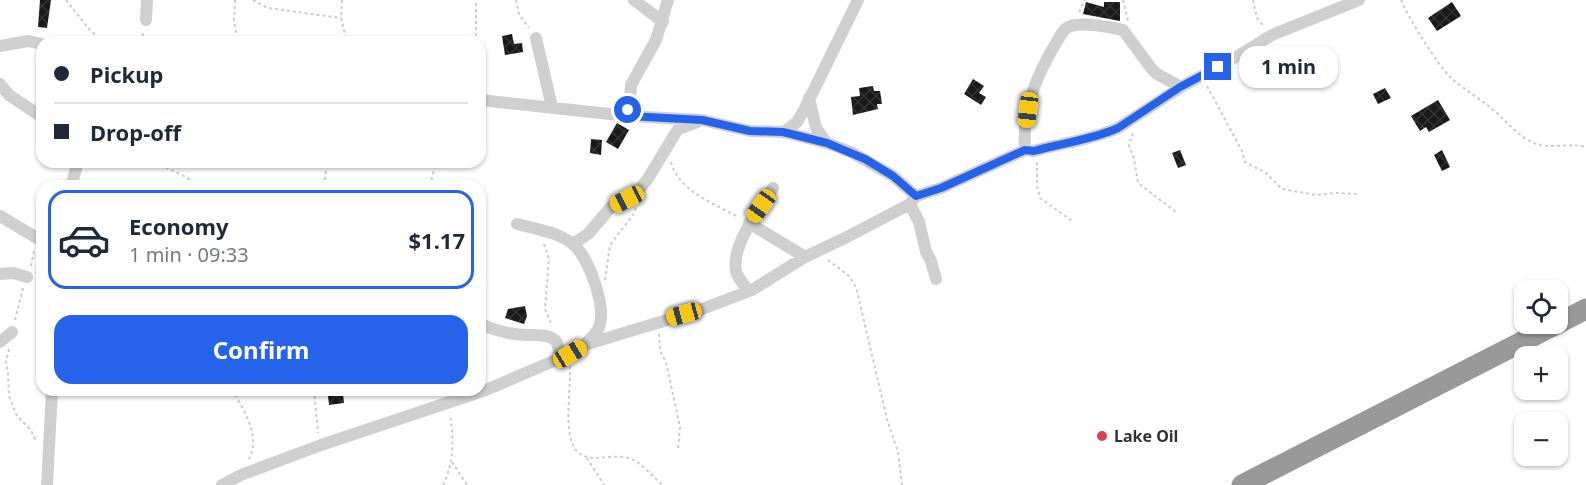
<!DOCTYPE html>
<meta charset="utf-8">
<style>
:root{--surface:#fff;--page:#f2f2f3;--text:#1f2937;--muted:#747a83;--line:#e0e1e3;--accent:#2563eb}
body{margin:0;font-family:"Noto Sans",sans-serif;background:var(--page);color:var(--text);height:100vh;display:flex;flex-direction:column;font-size:22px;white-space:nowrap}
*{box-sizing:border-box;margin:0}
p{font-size:20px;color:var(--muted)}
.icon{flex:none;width:33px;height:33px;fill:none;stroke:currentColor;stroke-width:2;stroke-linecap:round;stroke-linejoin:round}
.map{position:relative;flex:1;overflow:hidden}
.panel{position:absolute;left:36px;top:180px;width:450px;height:216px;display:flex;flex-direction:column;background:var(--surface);border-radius:18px;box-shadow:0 2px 4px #0004}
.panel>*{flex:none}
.guide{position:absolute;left:36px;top:36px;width:450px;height:132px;border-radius:18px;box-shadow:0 2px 4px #0004;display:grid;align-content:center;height:132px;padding:0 18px;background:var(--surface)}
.tools{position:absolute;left:1514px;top:280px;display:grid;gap:12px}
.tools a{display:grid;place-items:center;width:54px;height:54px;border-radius:12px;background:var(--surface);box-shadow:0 2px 4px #0004;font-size:30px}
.end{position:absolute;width:27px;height:27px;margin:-14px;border:8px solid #2563eb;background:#fff;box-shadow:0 0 0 3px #fff}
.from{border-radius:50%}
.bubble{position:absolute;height:42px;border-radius:18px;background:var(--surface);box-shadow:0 2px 4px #0004;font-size:20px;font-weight:700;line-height:42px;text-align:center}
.car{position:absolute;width:18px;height:36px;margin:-18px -9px;border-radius:8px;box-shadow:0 0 4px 2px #0007;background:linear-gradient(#f5c518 24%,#345 0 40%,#f5c518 0 76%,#345 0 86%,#f5c518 0)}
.guide b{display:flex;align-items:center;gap:21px;height:57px;font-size:22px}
.guide b+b{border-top:2px solid var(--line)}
.guide i{width:15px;height:15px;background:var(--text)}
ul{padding:10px 0 0;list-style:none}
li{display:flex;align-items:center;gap:18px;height:99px;margin:0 12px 9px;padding:0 6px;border:3px solid var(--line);border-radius:18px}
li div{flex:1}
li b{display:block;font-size:22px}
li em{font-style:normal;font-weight:700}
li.selected{border-color:var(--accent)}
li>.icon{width:54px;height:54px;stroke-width:1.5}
.primary-button{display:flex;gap:12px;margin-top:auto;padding:12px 18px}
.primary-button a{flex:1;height:69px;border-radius:18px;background:var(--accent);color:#fff;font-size:24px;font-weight:700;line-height:69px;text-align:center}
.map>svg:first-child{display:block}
</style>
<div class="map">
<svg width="1586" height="485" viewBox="0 0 1586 485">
<defs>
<pattern id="building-cross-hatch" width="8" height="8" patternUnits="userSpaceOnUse" patternTransform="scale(1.5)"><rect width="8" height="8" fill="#191919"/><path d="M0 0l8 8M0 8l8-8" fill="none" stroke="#323232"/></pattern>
</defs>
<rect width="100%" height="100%" fill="#fff"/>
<path fill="url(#building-cross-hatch)" d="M40,0H51L47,28L38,27Z
M1086,2L1104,7V2H1120V21L1083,14Z
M1452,2L1461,16L1437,31L1428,18Z
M512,34L514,44L522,43L523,52L505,55L502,36Z
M973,79L984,86L979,93L986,97L981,105L964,94Z
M873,86L874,91H880L882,104H877L878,109L853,115L851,97L860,96L859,88Z
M1385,88L1391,98L1378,104L1373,94Z
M1438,100L1450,120L1429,132L1426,127L1420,131L1411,116Z
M617,123L629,130L618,149L606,142Z
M591,139L602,140L601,155L590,153Z
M1180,150L1186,165L1178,168L1172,153Z
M1442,150L1450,167L1442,171L1434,155Z
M525,306L527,316L524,324L505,318L508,309Z
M343,394L344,403L329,405L328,396Z"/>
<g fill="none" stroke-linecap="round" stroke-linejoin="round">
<path stroke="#ccc" stroke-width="2" stroke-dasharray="3 3" stroke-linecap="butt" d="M66,0L89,29L103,42
M235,0L234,20L238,42
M253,0L268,8L341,18
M342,0L341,18L347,42
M516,0L519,14L529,28
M1123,0L1128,21
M1253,0L1257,18L1264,27
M1401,0C1409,19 1437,64 1451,78C1466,91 1484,101 1499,115C1511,126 1523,141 1540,145C1555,148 1571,143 1586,147
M1079,12L1085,0
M141,42L144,30
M476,42V0
M1207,86L1242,151L1245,162L1266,173L1282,189L1316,195L1336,193L1359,194
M1133,133L1129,145L1134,159L1138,183L1176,212
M155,162L188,178L194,186
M671,162C679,192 714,203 738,217
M1037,162V186L1040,198L1072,221
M324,186L327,162
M430,186L436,162
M544,244L549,259L545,309L552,326
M828,260L849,276L856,287L887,419L898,452L902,485
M31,266L34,251
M605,280L610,245L633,215L637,205
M15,320L23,288
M659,334L660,351L666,362L680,427L678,449
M9,349L6,362L8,374L9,396L17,416L30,429L37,442
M570,366C571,386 566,416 570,435C577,473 609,450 631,459C644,464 652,477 663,485
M232,390C244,410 261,436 249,459
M314,390L318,433
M587,458L604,485
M452,462L467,485
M443,485C454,462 454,440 450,415"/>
<path stroke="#cfcfcf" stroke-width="12" d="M634,0L663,22
M146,20L147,0
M536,38L552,107
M0,46L28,41L42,44
M0,84L9,95L42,117
M809,98L816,128L827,143
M480,100L628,116L702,120L750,131L784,132L827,143L851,152L893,176L916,196
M629,116L631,85L656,40L668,0
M784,132L797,122L804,110L858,0
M1025,150C1022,110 1036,76 1056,43C1060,37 1063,28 1071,26C1082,22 1111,27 1123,30L1151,68L1157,74L1181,87
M71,186L78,162
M910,204L919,222L926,252L931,261L936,279
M0,216L42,241
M749,223L805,257
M517,224C536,229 559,232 574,245C589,258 607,308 599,327C597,334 589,340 584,345
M573,244L588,234L611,207L637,192L647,180L678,129L697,122
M0,274L13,273L27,277
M749,291C744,285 738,279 736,271C731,246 760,207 773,188
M480,324C497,331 513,336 532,335C539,335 549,335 555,340C559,344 559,352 560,358
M0,342L12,332
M47,485L52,390
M222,485L241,475L321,445L486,390L570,354L584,345L697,311L752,290L805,257L847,237L910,204L916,196L941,188L1025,150L1034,151C1062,143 1091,140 1118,128L1181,87L1238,56L1272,35L1359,0"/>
<path stroke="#999" stroke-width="21" d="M1242,485L1586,309"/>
</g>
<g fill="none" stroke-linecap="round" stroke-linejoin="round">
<path stroke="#2563eb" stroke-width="8" d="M628,110L629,116L702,120L750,131L783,132L827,143L865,159L893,176L916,196L941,188L1025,150L1034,151C1062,143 1091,140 1118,128L1180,87L1218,67"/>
</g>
<circle fill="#dc4151" stroke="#fff" stroke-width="2" cx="1102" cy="436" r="6"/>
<g text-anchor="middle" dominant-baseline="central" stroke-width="6" stroke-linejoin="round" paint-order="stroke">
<g font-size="16" font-weight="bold" fill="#323232" stroke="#fff" text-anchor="start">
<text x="1114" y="436">Lake Oil</text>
</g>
</g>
</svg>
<div class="tools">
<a><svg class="icon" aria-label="locate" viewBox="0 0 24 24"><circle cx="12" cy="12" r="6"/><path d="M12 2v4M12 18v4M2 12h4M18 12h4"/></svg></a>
<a>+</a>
<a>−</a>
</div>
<i class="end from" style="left:628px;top:110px"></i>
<i class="end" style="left:1218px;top:67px"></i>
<div class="bubble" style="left:1239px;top:46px;width:99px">1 min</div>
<i class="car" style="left:1028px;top:110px;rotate:187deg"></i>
<i class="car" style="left:627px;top:199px;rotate:243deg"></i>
<i class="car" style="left:761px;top:206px;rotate:215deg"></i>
<i class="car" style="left:684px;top:314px;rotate:255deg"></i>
<i class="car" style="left:570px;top:354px;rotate:59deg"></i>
<div class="guide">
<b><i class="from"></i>Pickup</b>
<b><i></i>Drop-off</b>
</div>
<section class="panel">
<ul>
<li class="selected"><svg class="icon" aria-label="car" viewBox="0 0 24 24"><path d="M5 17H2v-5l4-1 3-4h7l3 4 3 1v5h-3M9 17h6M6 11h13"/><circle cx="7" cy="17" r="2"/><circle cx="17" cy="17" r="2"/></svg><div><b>Economy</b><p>1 min · 09:33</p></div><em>$1.17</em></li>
</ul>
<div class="primary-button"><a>Confirm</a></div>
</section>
</div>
